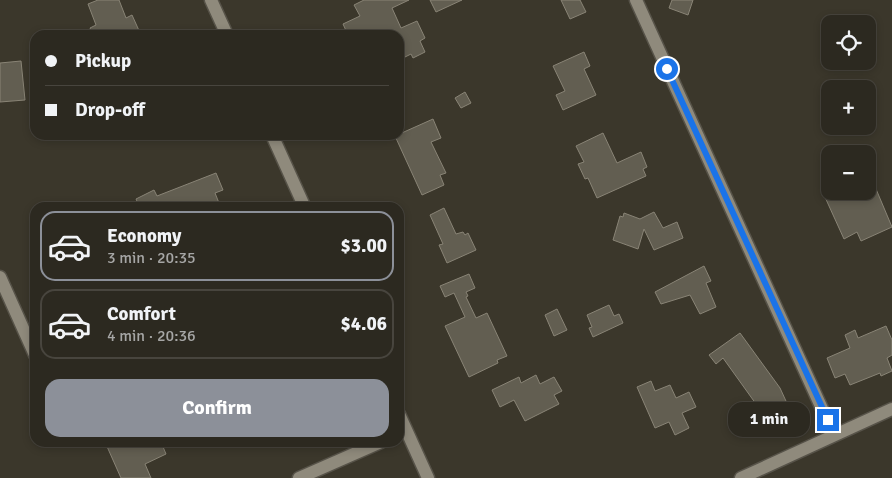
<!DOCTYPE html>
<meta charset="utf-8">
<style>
:root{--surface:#2c2920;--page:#38352d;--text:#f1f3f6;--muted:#a6a6a5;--line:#48453e;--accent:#8c9099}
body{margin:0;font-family:Signika,sans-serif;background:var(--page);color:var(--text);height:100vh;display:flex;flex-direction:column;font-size:19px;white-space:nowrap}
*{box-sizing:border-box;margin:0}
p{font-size:16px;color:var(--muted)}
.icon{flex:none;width:28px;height:28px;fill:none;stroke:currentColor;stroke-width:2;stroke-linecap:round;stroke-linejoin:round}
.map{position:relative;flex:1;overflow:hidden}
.panel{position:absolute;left:30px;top:202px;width:374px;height:245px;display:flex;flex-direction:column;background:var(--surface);border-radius:15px;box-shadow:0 2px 8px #0003,0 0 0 1px var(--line)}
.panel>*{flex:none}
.hud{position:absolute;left:30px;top:30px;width:374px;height:110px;border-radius:15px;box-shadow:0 2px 8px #0003,0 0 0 1px var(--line);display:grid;align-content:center;height:110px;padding:0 15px;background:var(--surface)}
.tools{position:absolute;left:821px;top:15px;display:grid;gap:10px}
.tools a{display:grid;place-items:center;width:55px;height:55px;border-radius:10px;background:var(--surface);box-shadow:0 2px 8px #0003,0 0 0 1px var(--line);font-size:25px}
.end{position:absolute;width:22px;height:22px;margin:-11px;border:6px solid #1a73e8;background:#fff;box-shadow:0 0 0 2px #fff}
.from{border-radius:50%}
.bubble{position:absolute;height:35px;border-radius:15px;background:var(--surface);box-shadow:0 2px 8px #0003,0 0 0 1px var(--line);font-size:16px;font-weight:800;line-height:35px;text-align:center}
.hud b{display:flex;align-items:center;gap:18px;height:48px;font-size:19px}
.hud b+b{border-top:1px solid var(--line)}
.hud i{width:12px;height:12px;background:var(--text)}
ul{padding:9px 0 0;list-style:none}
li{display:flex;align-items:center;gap:15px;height:70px;margin:0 10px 8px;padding:0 5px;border:2px solid var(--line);border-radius:15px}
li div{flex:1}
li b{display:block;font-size:19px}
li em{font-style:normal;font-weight:800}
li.on{border-color:var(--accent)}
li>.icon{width:45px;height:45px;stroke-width:1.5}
.button{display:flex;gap:10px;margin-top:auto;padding:10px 15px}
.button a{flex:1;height:58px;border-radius:15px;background:var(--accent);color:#fff;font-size:20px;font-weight:800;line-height:58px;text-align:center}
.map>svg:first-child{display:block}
</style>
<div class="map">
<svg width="892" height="478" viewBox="0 0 892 478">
<rect width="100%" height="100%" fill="#3b372b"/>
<path fill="#625e51" stroke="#898476" d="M98,0H119L126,18L132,15L141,35H93L90,28L96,25L88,4Z
M364,0H409L392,8L401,28L417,21L425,38L420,41L425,52L413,58L411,54L399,60V35H348L343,24L360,16L354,5Z
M430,0H462L436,12Z
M561,0H580L586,12L570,19Z
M672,0H693L688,15L669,8Z
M584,52L590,66L584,69L596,95L563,110L556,95L565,91L553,66Z
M21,61L25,100L0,102V63Z
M465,92L471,103L461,108L455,98Z
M433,119L441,138L431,142L446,173L440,175L444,185L422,195L395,136Z
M603,133L617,163L641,152L647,167L643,169L646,176L597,198L588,178L585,179L578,164L584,162L576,146Z
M216,173L223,190L215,193L221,208H140L136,199L154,190L157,196Z
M876,189L892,227L861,241L857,232L844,239L824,195L832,191H862L863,195Z
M444,208L456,234L463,232L465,235L468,233L476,250L447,263L439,245L443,244L430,215Z
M654,212L663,228L677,222L683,238L654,250L644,229L638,249L613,240L620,216L623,217L624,213L640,219Z
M704,266L711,281L706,283L716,307L700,314L690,295L661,304L655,292Z
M469,274L475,288L466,292L468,296L466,297L476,318L487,313L507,356L497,360L498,363L469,377L445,326L465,317L454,293L445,297L440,286Z
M609,305L614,316L619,314L623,323L593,337L589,328L592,327L587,315Z
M557,309L567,330L554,336L545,315Z
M886,326L892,340V355L887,358L892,371L881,376L880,373L850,385L845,374L835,378L827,358L850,348L845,335L855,330L858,338Z
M740,333L780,388L791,412L747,433L737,412L756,404L723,358L716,364L709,355Z
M536,375L540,384L554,377L562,391L554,395L559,404L525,421L514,400L500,407L492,390L519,377L521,383Z
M651,381L655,391L670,385L676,398L689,392L696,407L682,413L689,428L675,435L669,422L655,428L637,387Z
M105,442H161L166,454L145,464L151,478H121Z"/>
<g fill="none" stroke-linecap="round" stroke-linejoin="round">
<defs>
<path id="minor" d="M636,0L834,435
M0,277L35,355
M299,478L381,442
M741,478L892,409"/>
<path id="tertiary" d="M211,0L227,35
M272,135L305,208
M399,414L428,478"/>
</defs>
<use href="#minor" stroke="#575349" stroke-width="15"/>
<use href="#tertiary" stroke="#575349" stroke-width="15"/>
<use href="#minor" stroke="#8f8a7c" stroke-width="12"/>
<use href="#tertiary" stroke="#8f8a7c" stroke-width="12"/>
</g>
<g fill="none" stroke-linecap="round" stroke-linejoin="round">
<path stroke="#1a73e8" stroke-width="6" d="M667,69L828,420"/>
</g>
</svg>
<div class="tools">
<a><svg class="icon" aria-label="locate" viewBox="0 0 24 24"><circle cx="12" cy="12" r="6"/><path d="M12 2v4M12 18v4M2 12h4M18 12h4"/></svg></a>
<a>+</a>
<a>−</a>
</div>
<i class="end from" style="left:667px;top:69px"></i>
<i class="end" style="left:828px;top:420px"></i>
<div class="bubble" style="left:728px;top:402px;width:82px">1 min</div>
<div class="hud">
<b><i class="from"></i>Pickup</b>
<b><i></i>Drop-off</b>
</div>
<section class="panel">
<ul>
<li class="on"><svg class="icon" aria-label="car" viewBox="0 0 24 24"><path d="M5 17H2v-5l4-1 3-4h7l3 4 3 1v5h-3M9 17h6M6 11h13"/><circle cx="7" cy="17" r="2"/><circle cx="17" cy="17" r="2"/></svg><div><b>Economy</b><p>3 min · 20:35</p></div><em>$3.00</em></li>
<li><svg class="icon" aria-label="car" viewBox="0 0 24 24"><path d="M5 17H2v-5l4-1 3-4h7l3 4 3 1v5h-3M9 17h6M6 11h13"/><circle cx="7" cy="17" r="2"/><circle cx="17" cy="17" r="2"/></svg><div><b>Comfort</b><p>4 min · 20:36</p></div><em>$4.06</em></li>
</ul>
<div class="button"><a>Confirm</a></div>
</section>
</div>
